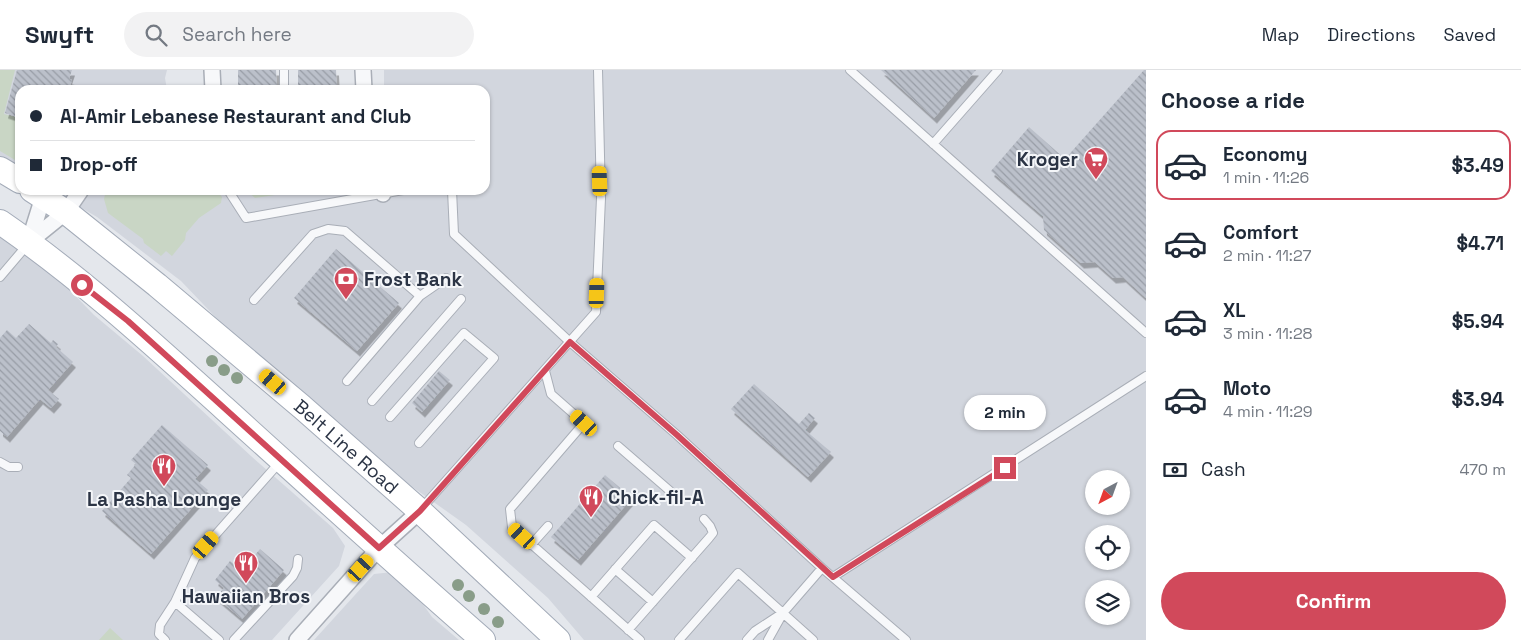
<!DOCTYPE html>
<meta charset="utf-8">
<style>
:root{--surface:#fff;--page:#f2f2f3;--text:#1f2937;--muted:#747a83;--line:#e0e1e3;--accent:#d1495b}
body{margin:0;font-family:"Space Grotesk",sans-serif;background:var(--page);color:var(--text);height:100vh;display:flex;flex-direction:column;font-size:19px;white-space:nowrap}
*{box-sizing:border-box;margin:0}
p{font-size:16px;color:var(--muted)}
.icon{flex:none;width:28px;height:28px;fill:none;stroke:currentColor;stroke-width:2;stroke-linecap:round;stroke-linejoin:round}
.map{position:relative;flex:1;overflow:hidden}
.details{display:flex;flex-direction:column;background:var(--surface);width:375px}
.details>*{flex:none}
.hud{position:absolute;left:15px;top:15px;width:475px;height:110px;border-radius:15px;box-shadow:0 1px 4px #0004;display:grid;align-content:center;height:110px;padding:0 15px;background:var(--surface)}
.needle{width:32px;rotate:221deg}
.buttons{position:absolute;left:1085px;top:400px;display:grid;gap:10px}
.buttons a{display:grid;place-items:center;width:45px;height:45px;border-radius:50%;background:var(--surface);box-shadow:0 1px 4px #0004;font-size:25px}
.end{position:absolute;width:22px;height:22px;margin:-11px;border:6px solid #d1495b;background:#fff;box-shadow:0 0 0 2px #fff}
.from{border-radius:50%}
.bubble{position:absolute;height:35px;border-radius:18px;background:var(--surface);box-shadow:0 1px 4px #0004;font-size:16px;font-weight:700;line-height:35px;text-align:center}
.car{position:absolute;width:15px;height:30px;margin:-15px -8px;border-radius:6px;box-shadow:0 0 4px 1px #0007;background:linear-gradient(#f5c518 24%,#345 0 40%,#f5c518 0 76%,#345 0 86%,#f5c518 0)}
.hud b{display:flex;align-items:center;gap:18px;height:48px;font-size:19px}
.hud b+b{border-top:1px solid var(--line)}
.hud i{width:12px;height:12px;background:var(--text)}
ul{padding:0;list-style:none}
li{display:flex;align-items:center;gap:15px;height:70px;margin:0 10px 8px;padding:0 5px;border:2px solid transparent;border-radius:15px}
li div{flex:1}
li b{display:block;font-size:19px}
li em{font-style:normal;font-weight:700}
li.selected{border-color:var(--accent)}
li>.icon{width:45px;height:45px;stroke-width:1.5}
h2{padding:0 15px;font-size:22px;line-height:60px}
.pay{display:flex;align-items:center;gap:12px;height:55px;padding:0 15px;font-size:19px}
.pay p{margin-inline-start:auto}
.button{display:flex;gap:10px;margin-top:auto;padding:10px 15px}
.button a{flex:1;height:58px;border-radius:30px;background:var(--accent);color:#fff;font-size:20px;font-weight:700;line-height:58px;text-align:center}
header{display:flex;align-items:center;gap:30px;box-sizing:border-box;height:70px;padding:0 25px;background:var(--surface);border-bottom:1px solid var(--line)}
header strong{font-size:24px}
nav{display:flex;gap:28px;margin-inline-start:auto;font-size:18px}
.search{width:350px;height:45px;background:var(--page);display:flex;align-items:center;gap:12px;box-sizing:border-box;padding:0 18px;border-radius:28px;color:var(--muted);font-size:19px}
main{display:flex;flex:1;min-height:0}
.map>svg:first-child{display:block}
</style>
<header>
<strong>Swyft</strong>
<div class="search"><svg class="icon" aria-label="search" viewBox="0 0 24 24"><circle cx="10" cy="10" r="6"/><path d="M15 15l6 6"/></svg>Search here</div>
<nav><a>Map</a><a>Directions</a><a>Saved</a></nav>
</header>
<main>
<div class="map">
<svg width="1146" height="570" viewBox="0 0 1146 570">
<defs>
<pattern id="building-back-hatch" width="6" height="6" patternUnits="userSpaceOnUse" patternTransform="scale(1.25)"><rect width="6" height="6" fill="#bbc0ca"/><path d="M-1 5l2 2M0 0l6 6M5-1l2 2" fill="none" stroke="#989da6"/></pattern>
<filter id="shadow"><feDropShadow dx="3" dy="5.5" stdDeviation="0" flood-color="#0004"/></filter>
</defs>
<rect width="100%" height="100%" fill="#e4e7ec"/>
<path fill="#d2d6de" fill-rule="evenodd" d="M0,0H167L165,8L167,20H20V103L0,91Z
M384,0H1146V570H584L548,528L466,455L397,406L224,256L181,211L97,147L51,120H485V20H384ZM1094,409H1121V436H1094ZM1094,464H1121V491H1094ZM1094,519H1121V546H1094Z
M0,167L63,213L94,245L143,286L251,386L333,458L345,476L339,496L272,570H0Z
M393,502L415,523L432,547L459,570H314L374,504Z"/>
<path fill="#c9d6c5" d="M0,0H15L4,44L20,48V93L0,81Z
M106,120H216L222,127L221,133L199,148L186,163L185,170L172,186L166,181L161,186L144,173L143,169L108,143L104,129Z
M246,120H308L255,128Z
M110,558L123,570H99Z"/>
<path fill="url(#building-back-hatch)" filter="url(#shadow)" d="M17,0H72L69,9L72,10L69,20H20V48L5,43Z
M238,0H276L277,20H238Z
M298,0H336L337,20H298Z
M881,0H976L934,48Z
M1144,0H1146V228L1123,207L1113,208L1095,192L1081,193L1044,160L1043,146L991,101L1029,57L1065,89Z
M336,179L399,233L357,281L294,228Z
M29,254L51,273L53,270L58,274L56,277L73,292L48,320L59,329L51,338L40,329L7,367L0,361V268L7,260L16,268Z
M439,301L450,310L422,342L412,333Z
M754,314L799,354L809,343L815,348L805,360L831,382L808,407L731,339Z
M162,355L208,395L195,409L208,420L151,484L102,441L131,408L127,405L136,394L131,390Z
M605,405L632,428L578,490L551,467Z
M260,479L284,500L242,549L216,527L224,518L215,510L230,491L234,494L243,484L250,491Z"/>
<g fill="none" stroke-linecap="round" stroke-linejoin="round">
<defs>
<path id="service" d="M850,0L1146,263
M284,20V0
M933,74L998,0
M228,120L246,148L403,120
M452,120L454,164L570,272L677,365L822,498L906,570
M0,207L28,174
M420,226L446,208
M254,230L313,164L328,159L345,161L420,226L347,311
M545,301L551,324L584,353L510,439L512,457L640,570
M372,331L461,229
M390,347L464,263L494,288L419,373
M618,376L670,421
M0,392L9,397H18
M421,439L596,242L601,128L598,0
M531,475L548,456
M615,499L653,532
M833,507L1146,306
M591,527L654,455L692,488
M175,532L219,570
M628,560L709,468L713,463L710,456L704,449
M165,570L159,564L160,555L175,532L195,488L279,393
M234,570L293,506L297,498L298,489
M679,570L738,503L813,570
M747,570L755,561L781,544
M768,570L783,543L822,498"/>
<path id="minor" d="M212,0L213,20
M363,0L364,20
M381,120L383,124
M29,172L66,142L81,120
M29,172L43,127L47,122
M297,570L379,478L420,441"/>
<g id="primary">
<path d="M0,99L20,111"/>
<path id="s1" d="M32,120L66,142L157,215L302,337L420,441L558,570"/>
<path d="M0,152C80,207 152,273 224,338C310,416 396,494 483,570"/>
</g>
</defs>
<use href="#service" stroke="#a9aeb7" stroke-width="10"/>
<use href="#minor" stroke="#a9aeb7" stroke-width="18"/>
<use href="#primary" stroke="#a3abb8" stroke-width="26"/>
<use href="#service" stroke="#f7f8fa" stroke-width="8"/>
<use href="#minor" stroke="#f7f8fa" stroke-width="15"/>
<use href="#primary" stroke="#fff" stroke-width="24"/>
</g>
<g fill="#899d89">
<circle cx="212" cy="291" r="6"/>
<circle cx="224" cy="300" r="6"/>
<circle cx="237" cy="308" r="6"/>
<circle cx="458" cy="515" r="6"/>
<circle cx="469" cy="526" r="6"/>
<circle cx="484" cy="539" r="6"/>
<circle cx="498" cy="552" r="6"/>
</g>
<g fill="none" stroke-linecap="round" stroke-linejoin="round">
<path stroke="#d1495b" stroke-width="6" d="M82,215L128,251L379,478L420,441L570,272L677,365L833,507L1005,398"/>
</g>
<defs>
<symbol id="supermarket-pin" viewBox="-11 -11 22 30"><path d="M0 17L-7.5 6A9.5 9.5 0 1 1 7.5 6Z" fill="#d1495b" stroke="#f4f6f9"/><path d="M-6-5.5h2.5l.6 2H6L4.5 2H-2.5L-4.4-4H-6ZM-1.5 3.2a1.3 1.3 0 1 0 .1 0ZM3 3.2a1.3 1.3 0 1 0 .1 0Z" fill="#fff"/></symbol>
<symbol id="bank-pin" viewBox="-11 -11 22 30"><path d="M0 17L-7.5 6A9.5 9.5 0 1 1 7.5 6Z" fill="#d1495b" stroke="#f4f6f9"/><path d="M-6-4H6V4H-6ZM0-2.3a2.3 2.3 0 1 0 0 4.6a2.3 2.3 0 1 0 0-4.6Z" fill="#fff"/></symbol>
<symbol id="restaurant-pin" viewBox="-11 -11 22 30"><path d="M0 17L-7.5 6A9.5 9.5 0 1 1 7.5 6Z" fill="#d1495b" stroke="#f4f6f9"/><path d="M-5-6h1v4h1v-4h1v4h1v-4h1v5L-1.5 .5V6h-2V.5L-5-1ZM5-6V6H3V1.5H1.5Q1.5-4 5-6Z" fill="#fff"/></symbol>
</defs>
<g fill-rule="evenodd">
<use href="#supermarket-pin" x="1082" y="75" width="28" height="38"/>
<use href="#bank-pin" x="332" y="195" width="28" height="38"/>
<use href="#restaurant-pin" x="150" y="382" width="28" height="38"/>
<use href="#restaurant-pin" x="577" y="413" width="28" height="38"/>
<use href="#restaurant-pin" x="232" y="479" width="28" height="38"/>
</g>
<g text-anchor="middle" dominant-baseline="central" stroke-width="4" stroke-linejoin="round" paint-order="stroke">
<g font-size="19" font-weight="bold" fill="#2b3445" stroke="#f4f6f9" text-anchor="start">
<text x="1078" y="89" text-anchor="end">Kroger</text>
<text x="364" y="209">Frost Bank</text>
<text x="608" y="427">Chick-fil-A</text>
<text x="164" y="429" text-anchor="middle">La Pasha Lounge</text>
<text x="246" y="526" text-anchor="middle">Hawaiian Bros</text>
</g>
<g font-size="19" fill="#2b3445" stroke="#f4f6f9">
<text stroke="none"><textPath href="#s1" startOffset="406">Belt Line Road</textPath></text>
</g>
</g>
</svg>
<div class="buttons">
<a><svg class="needle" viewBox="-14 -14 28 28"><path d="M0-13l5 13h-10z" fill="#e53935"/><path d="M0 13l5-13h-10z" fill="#747a83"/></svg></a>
<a><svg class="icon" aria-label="locate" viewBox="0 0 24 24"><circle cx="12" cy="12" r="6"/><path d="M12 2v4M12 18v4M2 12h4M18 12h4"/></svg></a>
<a><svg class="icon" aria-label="layers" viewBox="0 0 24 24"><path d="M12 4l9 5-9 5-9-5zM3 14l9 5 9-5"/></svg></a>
</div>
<i class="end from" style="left:82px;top:215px"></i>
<i class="end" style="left:1005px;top:398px"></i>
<div class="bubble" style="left:964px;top:325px;width:82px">2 min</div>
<i class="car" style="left:600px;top:111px;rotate:358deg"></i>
<i class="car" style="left:597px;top:223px;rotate:2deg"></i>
<i class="car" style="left:273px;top:312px;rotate:310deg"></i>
<i class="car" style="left:584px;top:353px;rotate:312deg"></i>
<i class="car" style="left:522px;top:466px;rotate:312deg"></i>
<i class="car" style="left:206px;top:475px;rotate:41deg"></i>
<i class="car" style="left:361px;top:498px;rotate:42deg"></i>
<div class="hud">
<b><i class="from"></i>Al-Amir Lebanese Restaurant and Club</b>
<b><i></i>Drop-off</b>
</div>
</div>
<section class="details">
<h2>Choose a ride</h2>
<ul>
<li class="selected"><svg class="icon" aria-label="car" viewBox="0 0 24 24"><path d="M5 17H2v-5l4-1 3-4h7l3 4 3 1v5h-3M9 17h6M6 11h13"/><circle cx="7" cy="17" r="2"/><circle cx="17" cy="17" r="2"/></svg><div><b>Economy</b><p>1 min · 11:26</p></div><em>$3.49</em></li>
<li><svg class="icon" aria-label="car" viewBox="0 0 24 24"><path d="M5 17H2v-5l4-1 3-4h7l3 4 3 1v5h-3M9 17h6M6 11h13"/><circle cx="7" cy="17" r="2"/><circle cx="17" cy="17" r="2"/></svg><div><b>Comfort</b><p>2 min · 11:27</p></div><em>$4.71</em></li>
<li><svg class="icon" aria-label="car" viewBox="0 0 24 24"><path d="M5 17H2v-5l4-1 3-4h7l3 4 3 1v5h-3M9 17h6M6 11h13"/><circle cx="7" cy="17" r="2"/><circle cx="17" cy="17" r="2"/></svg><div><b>XL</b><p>3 min · 11:28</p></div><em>$5.94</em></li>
<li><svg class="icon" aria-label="car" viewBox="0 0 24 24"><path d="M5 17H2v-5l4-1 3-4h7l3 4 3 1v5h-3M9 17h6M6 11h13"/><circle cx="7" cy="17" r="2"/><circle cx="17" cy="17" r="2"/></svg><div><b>Moto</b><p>4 min · 11:29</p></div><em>$3.94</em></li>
</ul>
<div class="pay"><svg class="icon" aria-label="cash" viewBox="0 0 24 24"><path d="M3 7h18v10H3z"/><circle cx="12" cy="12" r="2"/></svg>Cash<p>470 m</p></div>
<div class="button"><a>Confirm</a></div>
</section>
</main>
